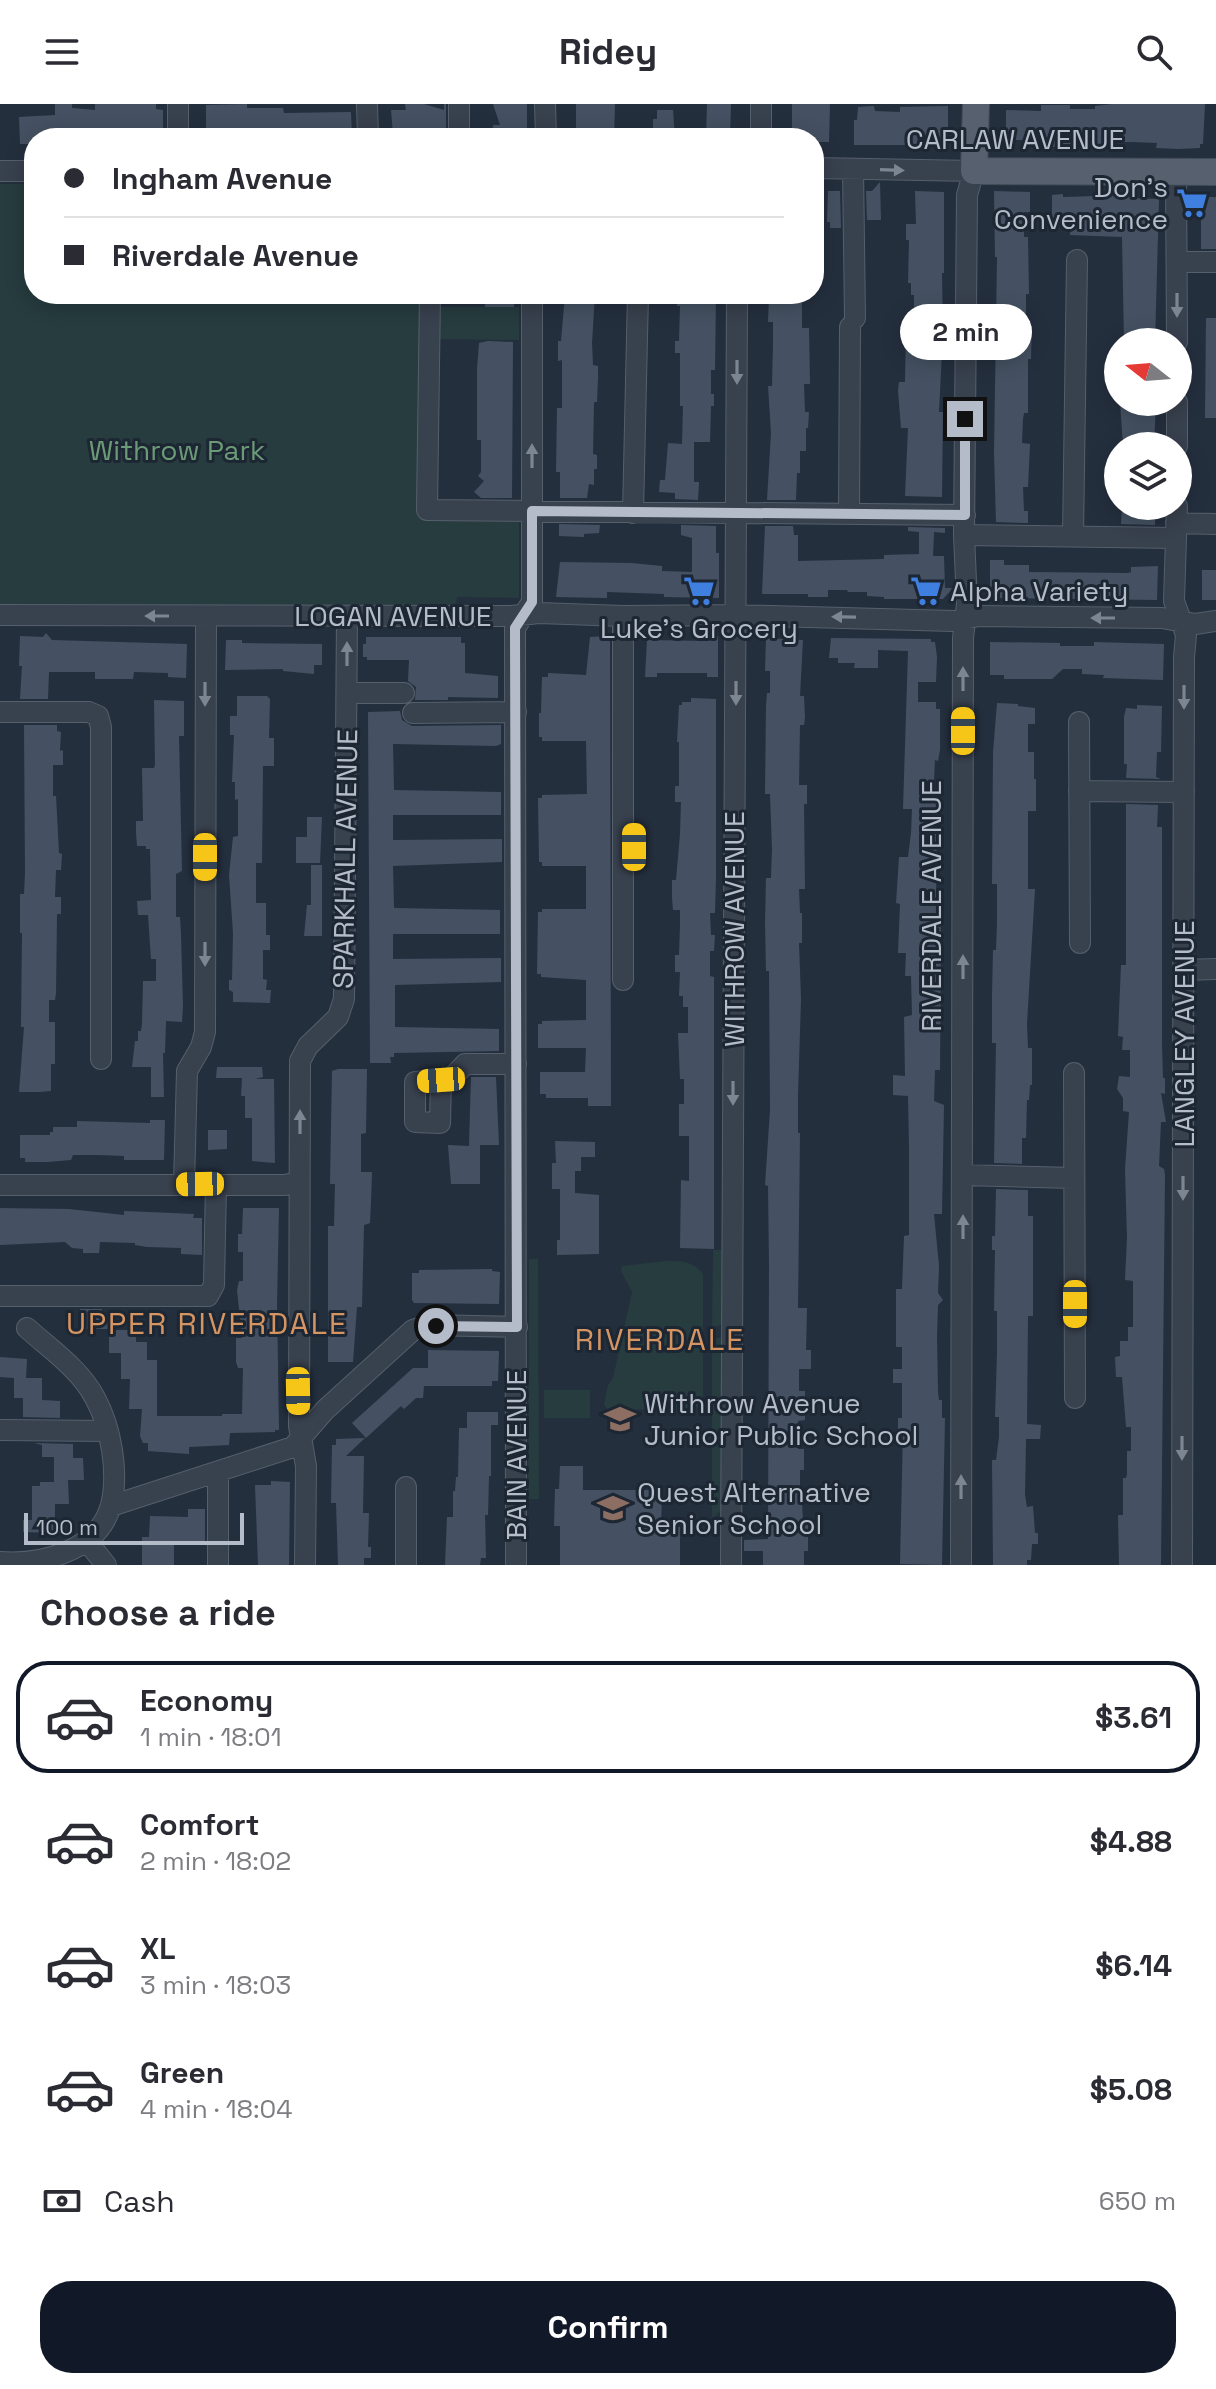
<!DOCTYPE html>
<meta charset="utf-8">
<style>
:root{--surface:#fff;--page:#f7f7f7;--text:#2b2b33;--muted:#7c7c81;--line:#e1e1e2;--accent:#111827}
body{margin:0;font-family:"Space Grotesk",sans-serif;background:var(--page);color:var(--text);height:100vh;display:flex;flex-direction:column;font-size:30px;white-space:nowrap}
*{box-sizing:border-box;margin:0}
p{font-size:26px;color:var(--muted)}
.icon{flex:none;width:44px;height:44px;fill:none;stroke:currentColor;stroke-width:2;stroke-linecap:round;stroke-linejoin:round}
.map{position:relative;height:1461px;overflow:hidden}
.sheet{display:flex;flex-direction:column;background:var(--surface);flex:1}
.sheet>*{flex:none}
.banner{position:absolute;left:24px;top:24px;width:800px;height:176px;border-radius:32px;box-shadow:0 4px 20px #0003;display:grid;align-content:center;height:176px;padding:0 40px;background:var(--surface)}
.needle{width:52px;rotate:287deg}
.tools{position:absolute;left:1104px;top:224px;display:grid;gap:16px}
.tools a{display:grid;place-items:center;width:88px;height:88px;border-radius:50%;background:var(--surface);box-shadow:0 4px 20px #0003;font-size:40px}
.scale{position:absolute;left:24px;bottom:20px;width:220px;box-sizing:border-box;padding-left:8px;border:4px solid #b4bcc9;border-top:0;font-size:22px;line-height:28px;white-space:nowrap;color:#b4bcc9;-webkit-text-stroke:6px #1d2633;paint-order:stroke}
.end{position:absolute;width:36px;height:36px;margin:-18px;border:10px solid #b4bcc9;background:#111;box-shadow:0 0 0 4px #111}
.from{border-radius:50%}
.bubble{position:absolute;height:56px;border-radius:28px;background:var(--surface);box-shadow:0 4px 20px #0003;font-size:26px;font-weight:700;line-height:56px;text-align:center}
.car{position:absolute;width:24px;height:48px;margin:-24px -12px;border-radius:10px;box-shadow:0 0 6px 2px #0007;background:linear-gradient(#f5c518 24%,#345 0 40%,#f5c518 0 76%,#345 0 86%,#f5c518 0)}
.banner b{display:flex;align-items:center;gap:28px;height:76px;font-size:30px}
.banner b+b{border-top:2px solid var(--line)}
.banner i{width:20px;height:20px;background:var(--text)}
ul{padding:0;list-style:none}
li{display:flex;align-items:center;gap:24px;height:112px;margin:0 16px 12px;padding:0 24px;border:4px solid transparent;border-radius:32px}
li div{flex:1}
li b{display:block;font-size:30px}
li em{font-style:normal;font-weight:700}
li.active{border-color:var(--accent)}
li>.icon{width:72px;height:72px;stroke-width:1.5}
h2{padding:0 40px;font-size:36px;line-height:96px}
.pay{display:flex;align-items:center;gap:20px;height:88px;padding:0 40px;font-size:30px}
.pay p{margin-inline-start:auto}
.cta{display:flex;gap:16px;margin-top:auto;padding:16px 40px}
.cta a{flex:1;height:92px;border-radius:32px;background:var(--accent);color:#fff;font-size:32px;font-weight:700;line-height:92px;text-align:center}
header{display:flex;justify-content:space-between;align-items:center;height:104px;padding:0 40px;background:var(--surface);font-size:36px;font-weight:700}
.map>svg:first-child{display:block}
</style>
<header><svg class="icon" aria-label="menu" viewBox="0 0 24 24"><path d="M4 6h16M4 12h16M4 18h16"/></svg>Ridey<svg class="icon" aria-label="search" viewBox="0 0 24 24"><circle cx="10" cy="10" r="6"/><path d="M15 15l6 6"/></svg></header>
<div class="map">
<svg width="1216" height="1461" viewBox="0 0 1216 1461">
<rect width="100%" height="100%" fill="#242f3e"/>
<path fill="#263c3f" d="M0,80H34V190H424L423,409L519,411V494L457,493L455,503H0Z
M435,203H519V236L434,235Z
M713,1146H724V1219L712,1225Z
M529,1155H538L539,1395H528Z
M667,1157C681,1157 694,1157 703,1170V1297L698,1303L689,1306L607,1305L604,1301C606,1291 606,1281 613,1274L632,1188L621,1167L622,1162Z
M723,1233L722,1406L712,1415V1235Z
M544,1286H590V1314H544Z"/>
<path fill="#455162" d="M55,0H72V4L95,6V0H156V5L163,6V34H72V28H46V34H34V40H20L19,13L55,11Z
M247,0V4H283L284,9L351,8L352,34H206V1Z
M405,0H424L444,6V0H446V34L444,29L393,31L391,6H406Z
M493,0H527V34H492L493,21H500Z
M576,0H615L614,34H576Z
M707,0H731L730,34H706Z
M792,0H830L829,38H814V34H792Z
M1112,0H1205L1203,40H1200V44L1178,45L1156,44L1157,39L1132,38H1106L1102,39V42L1037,43L1035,36H1006V6L1041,7V1H1070V5H1095V2Z
M874,2L875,7L900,8V3L948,2V41H854V16H857L858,3Z
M657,6H673L675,34H653V15H657Z
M880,78L881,116H867L866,87H872Z
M828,87H840L841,124H830V118H827Z
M915,87L944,88V169H942L943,227L939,308H943L942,393L905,392L908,324H901L898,286L899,278H905L906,224H914V191H911V179H908L909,136H906V120H916Z
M994,87L1030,88V108H1024V133H1028L1029,190H1026V221L1032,222L1031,255H1028V309H1024L1023,315L1022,339L1030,340L1028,383H1023L1024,407H1028V419L996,418L994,350L997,153H995Z
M1063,90V93L1132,91V94L1159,95L1155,238H1124L1122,133L1070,131L1071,120H1052V91Z
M1201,93H1216V145H1201Z
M485,190H514V203H485Z
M565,190H595L592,239L593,261L598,262V275L597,298H594L593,350L597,351V365H594V381L589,380L587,394H560V368H556L557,304H562V256L558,257V237H561Z
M677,190H716L715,266H711V290H714V302H711L710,338H694V378H699L698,396L675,395V389L659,388L660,376H665L668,339L682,340L683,302H680V249H675V237H679L680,202H677Z
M769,190H802V224H809L810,280H804L805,308H809L808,324H806V347H800V369H797L796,396H767L771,329L768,282H772L773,240V218H768Z
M1206,214H1216V314H1205Z
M488,237L513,238L512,394H481L474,388L484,377L478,372L481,368V336H477V265L479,239Z
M1120,298H1156L1154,342H1123Z
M1122,402H1151V408H1155V421L1121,420Z
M559,420L600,421L599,429L584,430V433L559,432Z
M681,421L716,422V449H719V494L664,493V490L607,488V494L556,493L560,458L631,459L662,462V467L692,468V434L681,431Z
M765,422H793L794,431H798V457L884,455V451L919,450V428L908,427V423L945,424V429L934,428L933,452H944L945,484H953L943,495H884V493L867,492V488H848L847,486H828V493H808V490H762Z
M990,456H1004V461H1029V468L1128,469L1131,468V463L1158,462L1157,496L990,494Z
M1202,466H1216V496H1202Z
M46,529L52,536L187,540L186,574L168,573V569L134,568L133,575H95V568H49L48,595H20L22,562H19L20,532L43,533Z
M608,532L610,534L611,1002H588V994H546V990H540V968H585L586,944H538V920H542V917L586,916V876L541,873V870H537L538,808H542V805H586V762H542V758H539L538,694H542V691L587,690L586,637H542V633H539V609H541L542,573H548V569L586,571L590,533Z
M707,532H718V573H707V569H657V573H645L647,536L707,537Z
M366,533H461V539H465V569L498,572V594L448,593V596H415L416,583L408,577L409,556H367V553H363V540H366Z
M766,534L803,536L800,592H804L805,613L804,621H800L799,681H807V700H804L805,785H799L800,809H802V839H799L801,895L798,991V1029H800L798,1204H807L806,1246H811V1265H799V1287H805V1316L798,1317V1345H804V1366H800V1399H802L803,1418H808V1447H804V1461H763V1447H744V1436L768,1435L769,1161L768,1082L765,1081L770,1006L769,867H766L765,819L766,774H771L772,745L770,690H765L766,602L767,589H770V567H765Z
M831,534L931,535V538H935L937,553L936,578H918V598H936V605H940V646L938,657L935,656L933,696H937L936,806H940L941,831L940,966H935L934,997L944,1001L942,1110H934L939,1162L938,1189L943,1196L938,1201L937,1233L938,1288L939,1296H942V1314H945L942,1461L900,1460L903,1327H898V1314H902V1279H893V1265H902V1243H896V1185H902L904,1132L909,1131V1041L908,992L893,991V971L905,972L904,913L912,911L911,872H905L906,849H898L900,800L896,799L899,753H908L911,729L912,705H903L908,547L878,546V564H854L855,559H838V554H829Z
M226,536H242V539L322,540V561H314V570L283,567V565L225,566Z
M990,538L1060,539V542H1094V538L1164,540L1163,576L1103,574L1104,571L1082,570V565H1063L1052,575H1004V571H990Z
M237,592H267L270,595L269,634H274V662H263L262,759H256V799H266V831H270V846H263V875L267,876L266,886H271L270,899L233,898V888L229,886V876H232L233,829L229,771L233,733L238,732V695L235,696V678H232L234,631H230V612H237Z
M691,594L716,595V773L715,809H710L711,831H715L714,847H710V872L714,873V1145L680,1144L681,1076L689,1077V1032H679V1000H684V975H680L678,929H688V903H683V892H679L680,868H675V851H679L680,822V806H673L672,794V776H676L680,730L681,698H675V682H679V638H677L679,601H682V598H691Z
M154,596L184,597V632H179L182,767L176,770V813H180L181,830L183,902L182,918L166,917L165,949H163L164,993H151V963H132L135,937H138V927H141L142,920L143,877H156V855H151L148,811H138L137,797L151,796L150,745H146V742H137L136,728V717H143L142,664H154L155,661Z
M997,599L1018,600V602L1035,604V620H1028V648H1034V675H1036V707H1028V785H1035L1027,920L1028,944H1032V981H1030L1029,996H1027L1026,1034H1022V1060L994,1059L996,939H992V891L993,846H996L997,820V780H992L993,648Z
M1137,601L1162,602L1161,648H1157L1156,673L1161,675L1126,674L1127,660H1124V613L1126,604L1137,605Z
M400,607L402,616L412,622L501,621V640L496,642L393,640L394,686L501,688V711H393V736L502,735V758L393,762L394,804L500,806V830H393V855L501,854V878L395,881V923L499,925V947L394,949V953H390L391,959H370L368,608Z
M24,621H57V627L61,628L60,647L63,646V661H53V692H56L59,749L62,750L61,766H56L55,793H61V810H57L56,889L55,896H49V918H55V960H51V987L39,988H19L24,923H21L22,829H20V790H24L25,769Z
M1126,700L1158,701L1157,723H1162V940L1163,974H1165V990L1161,989L1166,1018H1161L1159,1062L1164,1065L1165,1071L1161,1461H1119L1118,1411H1123V1374H1126L1127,1370V1347H1131V1323H1126L1122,1273H1116L1115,1253L1120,1252V1237H1128V1223H1133V1177L1125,1176L1127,1134L1125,1065L1129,1008L1123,1007V994L1117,985L1119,972L1130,973V946H1122L1123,933L1118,932L1121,861H1126Z
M307,713H322L320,759H296V733H307Z
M311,761H322V832H304L307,801H311Z
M217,963H262L263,973L255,975H274L275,1059L252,1057V1014H245V992H241L242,974H216Z
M338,965H367L366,1029L361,1030V1068H372L371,1098L370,1119L364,1121L362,1203H357L353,1258H328V1122H334L335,1080H330L332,967Z
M471,973H496L499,1041H480V1080H451L448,1041L469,1042Z
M150,1016H165L164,1056H124V1052L99,1051H73L71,1056L47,1058H25V1054H20V1031H50V1028H53V1023H77V1017L150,1019Z
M208,1026H227V1045L208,1046Z
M555,1037L595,1038V1053H581V1067H575V1089L599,1091V1150L557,1151V1136H560V1085H552V1059H556Z
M996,1085L1028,1086V1112H1033V1212H1028L1027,1320L1041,1321L1040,1335H1026L1025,1391L1027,1403L1033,1402L1035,1429H1038V1440H1032L1031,1456H1027V1461H993L992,1356H996L999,1333V1313H995L997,1249V1207H994L995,1146H992V1132H995Z
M0,1104L69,1105L124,1111V1107L194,1110L193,1114H202V1151L181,1150V1144L147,1143L135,1141V1139L100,1138L99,1149H83V1145L72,1144L65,1138L0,1141Z
M243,1104H279L277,1200L279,1326H275V1328L230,1329L229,1341L189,1343V1350L148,1347V1339H143L140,1332L142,1305H129L130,1275H121V1249H109V1226H136V1238H147V1256H157V1312H222V1310H242L243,1264H238L236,1258V1234H242L237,1186L239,1177H243V1148H238V1130H242Z
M492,1165V1167L500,1168L499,1200L414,1199L412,1196V1169H419V1166Z
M80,1205H102L101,1212H109L108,1225H80Z
M428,1246L499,1247L498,1277H492V1282H424L423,1294H416L404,1305L401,1302L366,1334L352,1319L413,1264H428Z
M0,1253L27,1255L26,1274H42V1296L60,1297V1314L23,1313V1294H14V1274L0,1273Z
M467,1308H498V1321H491V1372H489L488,1411H485L486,1454H481L480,1461H445L447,1413H453V1387H455L456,1373H458L459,1324H467Z
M365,1334L346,1352H364L363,1409H369L368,1443H371V1454H364V1461H338L336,1399H331L332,1341H336V1335Z
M34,1339L73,1340V1354H83L84,1376H68L69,1400H55V1429L23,1428V1416H32V1382H40V1378H54V1353H42V1341Z
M560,1362H583V1386H662L661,1423H680V1461H560V1422H554L555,1385H559Z
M271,1377L290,1378L289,1461H258L255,1381H271Z
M188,1405H205V1439L174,1440V1461H142V1433H149L150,1412L188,1413Z"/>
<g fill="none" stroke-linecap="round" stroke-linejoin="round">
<defs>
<path id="minor" d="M178,0V34
M367,0L368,34
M459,0V34
M545,0L546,34
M761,0V34
M814,64L974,67L967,91L964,431L967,500L963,534L961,1461
M853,65L855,214
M0,67H34
M1176,67L1177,238
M1177,158H1216
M430,190L427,406L965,411
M1177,298V342
M1177,402L1174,497L1186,531L1184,553L1182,1461
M633,409L638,190
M849,410L850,223
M1176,419L1216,420
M964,431L1176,434
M1073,432L1077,156
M0,511L511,512L539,509L623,512L736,511L953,517L979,512L1162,514L1195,520L1216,517
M623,512V876
M347,589H404
M0,608H89L98,612L101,623V955
M413,609L516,608
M1079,618L1080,839
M1079,687L1184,688
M1184,866L1216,865
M1074,969L1075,1294
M441,976L440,1019L415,1018V978L451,975L465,960H516
M963,1071L1074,1074
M184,1080L187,967L201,943L205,928L206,512
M0,1081H285L299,1078
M0,1192H208L214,1181L216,1080
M0,1326L108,1327
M218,1368V1461
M111,1402L293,1343L325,1306L413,1226L428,1221L517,1223
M86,1436L106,1461
M0,1458C41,1461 99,1447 111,1401C119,1368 111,1323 95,1294C80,1265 50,1245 27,1224
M305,1461L306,1362L299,1322L300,957L308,942L338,913L344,895L347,512
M406,1461V1383
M516,1461L515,524L532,498V190
M731,1461L737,190"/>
<path id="major" d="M976,0L974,67L1216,68"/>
</defs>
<use href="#minor" stroke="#565f6c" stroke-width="22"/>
<use href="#major" stroke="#414a57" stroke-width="28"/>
<use href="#minor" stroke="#38414e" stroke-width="20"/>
<use href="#major" stroke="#56606e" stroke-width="26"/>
</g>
<defs><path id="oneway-solid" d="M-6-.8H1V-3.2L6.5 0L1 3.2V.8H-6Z" transform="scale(2)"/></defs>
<g fill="#7c8592">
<use href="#oneway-solid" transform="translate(892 66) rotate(2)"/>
<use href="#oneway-solid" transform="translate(1177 201) rotate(90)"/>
<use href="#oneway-solid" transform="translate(737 268) rotate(90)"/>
<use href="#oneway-solid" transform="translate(532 352) rotate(-90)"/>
<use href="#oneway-solid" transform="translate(157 512) rotate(-180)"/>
<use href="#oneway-solid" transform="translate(844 513) rotate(-179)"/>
<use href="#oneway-solid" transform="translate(1103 514) rotate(-180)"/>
<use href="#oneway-solid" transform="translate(347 550) rotate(-90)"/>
<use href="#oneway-solid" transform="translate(963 575) rotate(-90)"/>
<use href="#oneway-solid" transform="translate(736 589) rotate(90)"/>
<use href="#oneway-solid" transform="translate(205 590) rotate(90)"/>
<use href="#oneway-solid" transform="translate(1184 593) rotate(90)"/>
<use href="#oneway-solid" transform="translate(205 850) rotate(90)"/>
<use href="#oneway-solid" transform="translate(963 863) rotate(-90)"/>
<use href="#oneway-solid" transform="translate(733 989) rotate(90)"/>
<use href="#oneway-solid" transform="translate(300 1018) rotate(-90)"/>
<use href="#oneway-solid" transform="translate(1183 1084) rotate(90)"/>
<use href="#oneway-solid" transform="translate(963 1123) rotate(-90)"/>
<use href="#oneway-solid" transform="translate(1182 1344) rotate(90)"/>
<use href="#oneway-solid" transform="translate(961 1383) rotate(-90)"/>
</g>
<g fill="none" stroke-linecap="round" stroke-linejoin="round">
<path stroke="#b4bcc9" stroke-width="10" d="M436,1222L517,1223L515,524L532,498V407L965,411V315"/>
</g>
<defs>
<symbol id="supermarket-bare" viewBox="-9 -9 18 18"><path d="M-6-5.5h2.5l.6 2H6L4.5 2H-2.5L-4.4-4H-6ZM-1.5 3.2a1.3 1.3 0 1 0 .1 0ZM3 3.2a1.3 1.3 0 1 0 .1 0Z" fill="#3f7fe0" stroke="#1d2633" stroke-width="2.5" paint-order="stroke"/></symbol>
<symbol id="school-bare" viewBox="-9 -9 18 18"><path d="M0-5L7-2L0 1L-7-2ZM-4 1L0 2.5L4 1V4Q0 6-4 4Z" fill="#8d6e63" stroke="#1d2633" stroke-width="2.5" paint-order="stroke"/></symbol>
</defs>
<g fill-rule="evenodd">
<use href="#supermarket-bare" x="1170" y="77" width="44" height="44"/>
<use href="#supermarket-bare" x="677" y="465" width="44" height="44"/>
<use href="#supermarket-bare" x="904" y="465" width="44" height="44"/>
<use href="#school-bare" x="598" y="1293" width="44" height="44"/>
<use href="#school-bare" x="591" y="1382" width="44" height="44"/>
</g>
<g text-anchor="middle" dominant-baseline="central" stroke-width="6" stroke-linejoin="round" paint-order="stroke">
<g font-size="28" fill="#b4bcc9" stroke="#1d2633">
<text x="1015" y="35">CARLAW AVENUE</text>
<text x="393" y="512">LOGAN AVENUE</text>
<text transform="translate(345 755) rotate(-89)">SPARKHALL AVENUE</text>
<text transform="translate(931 802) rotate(-90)">RIVERDALE AVENUE</text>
<text transform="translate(734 825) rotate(-90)">WITHROW AVENUE</text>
<text transform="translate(1184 930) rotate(-90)">LANGLEY AVENUE</text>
<text transform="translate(516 1351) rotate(-90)">BAIN AVENUE</text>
</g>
<g font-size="28" fill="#b4bcc9" stroke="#1d2633" text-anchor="start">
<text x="1168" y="83" text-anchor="end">Don's<tspan x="1168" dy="32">Convenience</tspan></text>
<text x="950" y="487">Alpha Variety</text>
<text x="699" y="524" text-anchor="middle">Luke's Grocery</text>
<text x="644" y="1299">Withrow Avenue<tspan x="644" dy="32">Junior Public School</tspan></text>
<text x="637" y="1388">Quest Alternative<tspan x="637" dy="32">Senior School</tspan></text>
</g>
<g font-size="28" fill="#6b9a76" stroke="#1d2633">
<text x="177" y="346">Withrow Park</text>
</g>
<g font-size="30" letter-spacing="2" fill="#d59563" stroke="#1d2633">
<text x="207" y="1219">UPPER RIVERDALE</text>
<text x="660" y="1235">RIVERDALE</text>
</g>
</g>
</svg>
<div class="tools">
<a><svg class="needle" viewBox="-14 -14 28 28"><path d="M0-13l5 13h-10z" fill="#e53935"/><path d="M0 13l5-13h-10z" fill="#7c7c81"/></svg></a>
<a><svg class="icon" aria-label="layers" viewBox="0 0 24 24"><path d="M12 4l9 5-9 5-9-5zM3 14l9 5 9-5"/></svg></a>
</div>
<div class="scale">100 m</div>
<i class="end from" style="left:436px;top:1222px"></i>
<i class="end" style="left:965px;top:315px"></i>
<div class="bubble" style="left:900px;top:200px;width:132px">2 min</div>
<i class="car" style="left:963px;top:627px;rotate:0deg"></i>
<i class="car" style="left:634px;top:743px;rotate:0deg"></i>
<i class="car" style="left:205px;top:753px;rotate:180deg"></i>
<i class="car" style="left:441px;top:976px;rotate:266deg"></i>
<i class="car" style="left:200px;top:1080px;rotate:269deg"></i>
<i class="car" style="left:1075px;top:1200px;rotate:180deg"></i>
<i class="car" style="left:298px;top:1287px;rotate:179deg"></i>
<div class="banner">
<b><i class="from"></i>Ingham Avenue</b>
<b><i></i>Riverdale Avenue</b>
</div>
</div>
<section class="sheet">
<h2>Choose a ride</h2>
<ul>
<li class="active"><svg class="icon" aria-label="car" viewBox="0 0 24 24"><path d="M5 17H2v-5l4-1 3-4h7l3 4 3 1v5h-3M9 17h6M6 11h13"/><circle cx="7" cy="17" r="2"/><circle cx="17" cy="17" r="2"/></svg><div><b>Economy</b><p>1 min · 18:01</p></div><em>$3.61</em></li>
<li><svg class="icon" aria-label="car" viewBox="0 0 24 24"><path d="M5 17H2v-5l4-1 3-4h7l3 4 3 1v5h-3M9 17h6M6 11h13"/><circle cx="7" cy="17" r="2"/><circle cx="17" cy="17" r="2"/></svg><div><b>Comfort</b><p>2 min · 18:02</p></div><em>$4.88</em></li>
<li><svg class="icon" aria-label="car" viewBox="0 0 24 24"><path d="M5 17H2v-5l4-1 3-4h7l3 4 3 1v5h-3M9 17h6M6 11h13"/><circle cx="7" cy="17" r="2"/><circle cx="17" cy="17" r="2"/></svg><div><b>XL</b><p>3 min · 18:03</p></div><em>$6.14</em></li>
<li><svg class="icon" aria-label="car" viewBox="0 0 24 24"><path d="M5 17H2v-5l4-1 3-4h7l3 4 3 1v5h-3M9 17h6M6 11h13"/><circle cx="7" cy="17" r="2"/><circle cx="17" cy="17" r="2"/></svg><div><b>Green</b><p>4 min · 18:04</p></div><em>$5.08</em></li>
</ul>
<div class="pay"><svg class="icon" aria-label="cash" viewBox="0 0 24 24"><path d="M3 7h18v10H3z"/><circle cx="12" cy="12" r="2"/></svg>Cash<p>650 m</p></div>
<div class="cta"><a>Confirm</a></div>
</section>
